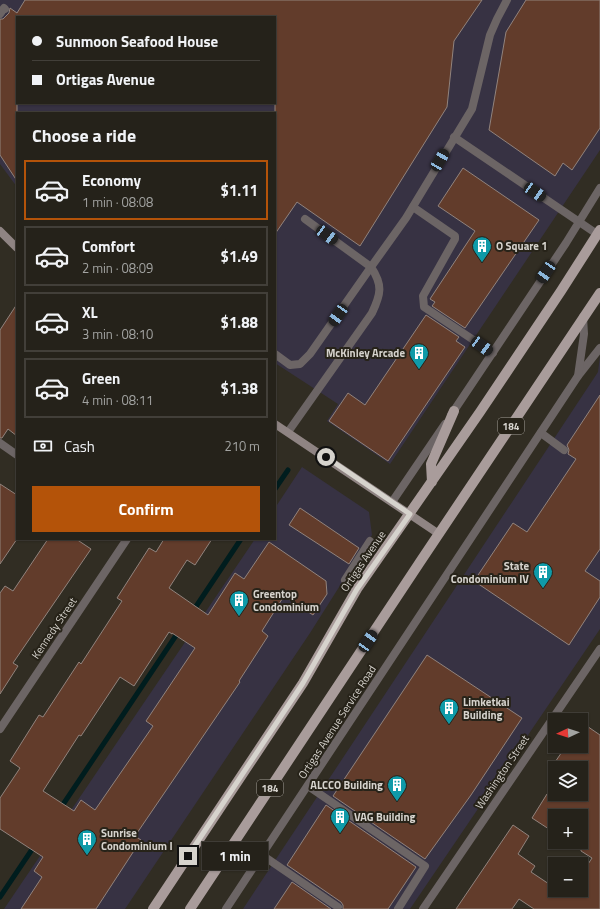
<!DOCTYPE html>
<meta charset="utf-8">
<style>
:root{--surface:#25221a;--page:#312f27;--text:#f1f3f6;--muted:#a3a4a2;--line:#423f39;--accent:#b45309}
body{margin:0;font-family:"Titillium Web",sans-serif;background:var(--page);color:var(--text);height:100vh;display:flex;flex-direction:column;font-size:15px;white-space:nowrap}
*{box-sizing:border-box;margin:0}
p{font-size:13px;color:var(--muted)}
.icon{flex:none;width:22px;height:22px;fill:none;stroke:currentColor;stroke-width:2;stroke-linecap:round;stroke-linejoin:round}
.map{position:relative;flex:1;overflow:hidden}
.side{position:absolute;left:16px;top:112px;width:260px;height:428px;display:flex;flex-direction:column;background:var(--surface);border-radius:0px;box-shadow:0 1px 3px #0004,0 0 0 1px var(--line)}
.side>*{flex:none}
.hud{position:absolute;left:16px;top:16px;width:260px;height:88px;border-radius:0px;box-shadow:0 1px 3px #0004,0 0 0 1px var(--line);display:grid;align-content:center;height:88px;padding:0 16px;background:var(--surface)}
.needle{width:26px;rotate:266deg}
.buttons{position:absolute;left:548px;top:713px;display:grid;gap:8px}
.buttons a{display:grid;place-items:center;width:40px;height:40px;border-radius:0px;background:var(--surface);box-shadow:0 1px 3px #0004,0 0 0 1px var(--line);font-size:20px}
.end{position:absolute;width:18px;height:18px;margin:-9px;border:5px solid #d6d3cd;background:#111;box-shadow:0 0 0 2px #111}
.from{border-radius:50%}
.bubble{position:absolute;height:28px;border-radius:0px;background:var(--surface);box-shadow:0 1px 3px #0004,0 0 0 1px var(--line);font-size:13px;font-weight:700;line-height:28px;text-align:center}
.car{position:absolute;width:12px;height:24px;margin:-12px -6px;border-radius:5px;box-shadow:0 0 3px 1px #0007;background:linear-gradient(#222 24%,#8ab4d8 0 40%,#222 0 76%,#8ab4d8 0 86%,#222 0)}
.hud b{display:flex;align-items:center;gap:14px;height:38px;font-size:15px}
.hud b+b{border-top:1px solid var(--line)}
.hud i{width:10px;height:10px;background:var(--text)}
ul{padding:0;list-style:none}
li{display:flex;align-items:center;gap:12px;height:60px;margin:0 8px 6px;padding:0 8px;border:2px solid var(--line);border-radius:0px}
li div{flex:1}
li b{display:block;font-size:15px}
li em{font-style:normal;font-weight:700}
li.on{border-color:var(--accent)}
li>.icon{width:36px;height:36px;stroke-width:1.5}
h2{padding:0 16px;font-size:18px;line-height:48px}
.pay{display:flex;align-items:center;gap:10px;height:44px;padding:0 16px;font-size:15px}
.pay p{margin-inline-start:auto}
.action{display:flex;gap:8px;margin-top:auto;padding:8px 16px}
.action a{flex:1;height:46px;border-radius:0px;background:var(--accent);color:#fff;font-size:16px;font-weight:700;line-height:46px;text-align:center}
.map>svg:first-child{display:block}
</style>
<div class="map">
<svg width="600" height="909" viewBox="0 0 600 909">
<rect width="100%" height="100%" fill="#312d23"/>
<path fill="#373243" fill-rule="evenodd" d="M0,0H600V150L390,464L327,421L338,404L275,363V113H17V187L0,164ZM17,17H275V103H17Z
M600,356V629L410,909H243L598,372Z
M302,467L369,512L372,535L310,633L125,909H4L255,539H275V508Z"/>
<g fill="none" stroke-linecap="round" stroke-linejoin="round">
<path stroke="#001d1e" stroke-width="5" d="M275,489L288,470
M193,611L241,539
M60,809L179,631
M0,897L35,845"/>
</g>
<path fill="#623c2b" stroke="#91837d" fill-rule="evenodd" d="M25,0H482L454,41L447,107L360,246L297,202L275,234V17H17V181L0,155V19H3L9,13L10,8L17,13Z
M526,0H600V128L572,170L563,163L555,176L489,130L506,32Z
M463,168L539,220L465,328L432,306L435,302L430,299L475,231L438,206Z
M17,304V436L8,429L2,438H0V330Z
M426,315L459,337L456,341L465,347L388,461L329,421L348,393L365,405Z
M600,395V549L585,571L600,581V597L569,645L474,581L513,523L527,532L576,459L568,454L569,450L567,445Z
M0,484L17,495V539L0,564Z
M300,508L359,548L349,564L289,525Z
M48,539H76L91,549L13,663L18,666L0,694V593L5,586L13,591Z
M164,539H212L195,565L187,560L169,588L208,615L235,573L244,579L269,542L326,581L327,594L313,615L284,596L262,631L268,636L239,681L240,682L135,836L141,840L96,909H21L42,877L34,871L43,857L0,829V798L20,768L10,761L39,715L43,717L79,662L81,664L122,601L117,598L149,548L156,552ZM169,632L172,634V633L195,648L146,721L153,726L95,810L81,800L74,811L43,791L79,735L81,736L120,677L134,686Z
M427,655L522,718L471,795L425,859L333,796Z
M581,722L600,735V909H534L519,899L512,909H456L513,825L529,836L518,854L535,866L531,872L555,888V890H581V875L592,858L581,851V816H555V833L532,818L547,794H581V768H551L566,746H581Z
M326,805L416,867L388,909H343V905L341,902L287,865Z
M292,882L331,909H274Z"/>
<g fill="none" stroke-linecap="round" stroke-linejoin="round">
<path stroke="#6c6565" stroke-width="8" d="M0,14L4,8L5,9
M413,207L455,236V239L423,296L424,307L493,353
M275,354L290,365L300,364L310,354L371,267L305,219
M578,376L600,348
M541,433L564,450
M345,580L370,541
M308,786L425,866L398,909
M262,855L338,907"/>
<path stroke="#6c6565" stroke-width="8" d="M454,137L597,234
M451,415L566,243L600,188
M288,432L372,313C381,294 383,285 371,267L406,218L472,109L490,35L497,19L507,0
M0,443L17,455
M392,502L445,424
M0,729L127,539
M226,909L578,376L584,334L583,317
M423,909L600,649"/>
<path stroke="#8f8483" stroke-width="8" d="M0,231L17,248
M275,424L439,534"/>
<path stroke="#a99c9b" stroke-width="10" d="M432,482L431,464L454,411
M153,909L303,683L357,589L480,412L561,291L600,230
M190,909L420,562L600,293"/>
</g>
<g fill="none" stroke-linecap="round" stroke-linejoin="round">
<path stroke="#d6d3cd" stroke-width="5" d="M188,856L303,683L357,589L410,514L326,457"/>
</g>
<defs>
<symbol id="building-pin" viewBox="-11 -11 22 30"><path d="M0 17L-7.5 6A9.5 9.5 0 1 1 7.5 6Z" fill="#0f9aa8" stroke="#272319"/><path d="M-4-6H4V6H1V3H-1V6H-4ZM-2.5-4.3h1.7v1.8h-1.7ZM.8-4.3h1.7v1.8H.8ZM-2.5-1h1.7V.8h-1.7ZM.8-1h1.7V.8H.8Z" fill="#fff"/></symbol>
</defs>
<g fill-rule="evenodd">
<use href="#building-pin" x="471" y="235" width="22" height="30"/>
<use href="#building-pin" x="408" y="342" width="22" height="30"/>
<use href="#building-pin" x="532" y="561" width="22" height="30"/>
<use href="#building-pin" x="228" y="589" width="22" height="30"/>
<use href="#building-pin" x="438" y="697" width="22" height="30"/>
<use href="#building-pin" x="386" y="774" width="22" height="30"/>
<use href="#building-pin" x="329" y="806" width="22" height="30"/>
<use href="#building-pin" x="76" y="828" width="22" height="30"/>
</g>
<g text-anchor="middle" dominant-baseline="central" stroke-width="4" stroke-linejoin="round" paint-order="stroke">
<g fill="#272319" stroke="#a29e97" stroke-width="1">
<rect x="498" y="418" width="26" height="16" rx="3"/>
<rect x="257" y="780" width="26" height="16" rx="3"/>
</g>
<g font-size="10" font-weight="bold" fill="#d6d3cd">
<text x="511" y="426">184</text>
<text x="270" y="788">184</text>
</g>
<g font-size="11" font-weight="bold" fill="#d6d3cd" stroke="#272319" text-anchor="start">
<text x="496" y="246">O Square 1</text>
<text x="405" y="353" text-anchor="end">McKinley Arcade</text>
<text x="529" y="566" text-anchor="end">State<tspan x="529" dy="13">Condominium IV</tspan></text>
<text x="253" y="594">Greentop<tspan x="253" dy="13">Condominium</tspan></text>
<text x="463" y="702">Limketkai<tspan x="463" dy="13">Building</tspan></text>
<text x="383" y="785" text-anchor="end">ALCCO Building</text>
<text x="354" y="817">VAG Building</text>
<text x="101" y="833">Sunrise<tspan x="101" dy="13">Condominium I</tspan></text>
</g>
<g font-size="11" fill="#d6d3cd" stroke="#272319">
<text transform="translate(363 561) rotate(-56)">Ortigas Avenue</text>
<text transform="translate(54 628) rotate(-56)">Kennedy Street</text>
<text transform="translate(337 722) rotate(-57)">Ortigas Avenue Service Road</text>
<text transform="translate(502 772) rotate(-56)">Washington Street</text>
</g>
</g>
</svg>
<div class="buttons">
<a><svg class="needle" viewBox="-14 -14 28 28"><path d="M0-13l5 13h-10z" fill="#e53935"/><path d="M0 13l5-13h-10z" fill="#a3a4a2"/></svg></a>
<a><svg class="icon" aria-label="layers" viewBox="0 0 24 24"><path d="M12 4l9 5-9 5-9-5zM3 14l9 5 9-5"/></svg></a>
<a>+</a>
<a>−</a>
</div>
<i class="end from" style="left:326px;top:457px"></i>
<i class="end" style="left:188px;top:856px"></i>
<div class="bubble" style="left:202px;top:842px;width:66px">1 min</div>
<i class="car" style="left:440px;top:160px;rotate:30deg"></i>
<i class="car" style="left:535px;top:192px;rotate:124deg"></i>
<i class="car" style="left:327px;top:235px;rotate:126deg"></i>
<i class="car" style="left:546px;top:272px;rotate:214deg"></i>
<i class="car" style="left:338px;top:315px;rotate:215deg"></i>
<i class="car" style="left:482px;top:346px;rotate:126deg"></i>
<i class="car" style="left:368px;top:641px;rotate:34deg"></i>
<div class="hud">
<b><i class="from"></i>Sunmoon Seafood House</b>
<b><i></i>Ortigas Avenue</b>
</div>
<section class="side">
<h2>Choose a ride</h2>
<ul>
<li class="on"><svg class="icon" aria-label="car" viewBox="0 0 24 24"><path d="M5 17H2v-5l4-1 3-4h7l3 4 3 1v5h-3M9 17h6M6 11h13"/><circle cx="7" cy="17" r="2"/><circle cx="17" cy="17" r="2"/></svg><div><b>Economy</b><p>1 min · 08:08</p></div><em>$1.11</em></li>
<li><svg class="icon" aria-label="car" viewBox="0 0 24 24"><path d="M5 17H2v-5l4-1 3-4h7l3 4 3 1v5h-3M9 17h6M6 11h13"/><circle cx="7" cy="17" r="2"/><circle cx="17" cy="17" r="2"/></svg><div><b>Comfort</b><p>2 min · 08:09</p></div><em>$1.49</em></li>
<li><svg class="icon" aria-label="car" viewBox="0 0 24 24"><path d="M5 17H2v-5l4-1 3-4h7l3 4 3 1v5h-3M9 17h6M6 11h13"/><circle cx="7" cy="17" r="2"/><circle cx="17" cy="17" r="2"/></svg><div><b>XL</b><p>3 min · 08:10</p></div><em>$1.88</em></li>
<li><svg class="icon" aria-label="car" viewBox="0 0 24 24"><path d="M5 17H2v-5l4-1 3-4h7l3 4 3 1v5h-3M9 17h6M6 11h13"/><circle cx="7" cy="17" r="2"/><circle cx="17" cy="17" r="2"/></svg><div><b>Green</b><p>4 min · 08:11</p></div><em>$1.38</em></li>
</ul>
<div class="pay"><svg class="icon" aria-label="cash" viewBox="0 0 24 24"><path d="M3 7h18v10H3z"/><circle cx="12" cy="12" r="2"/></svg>Cash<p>210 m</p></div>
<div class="action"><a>Confirm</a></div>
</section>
</div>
